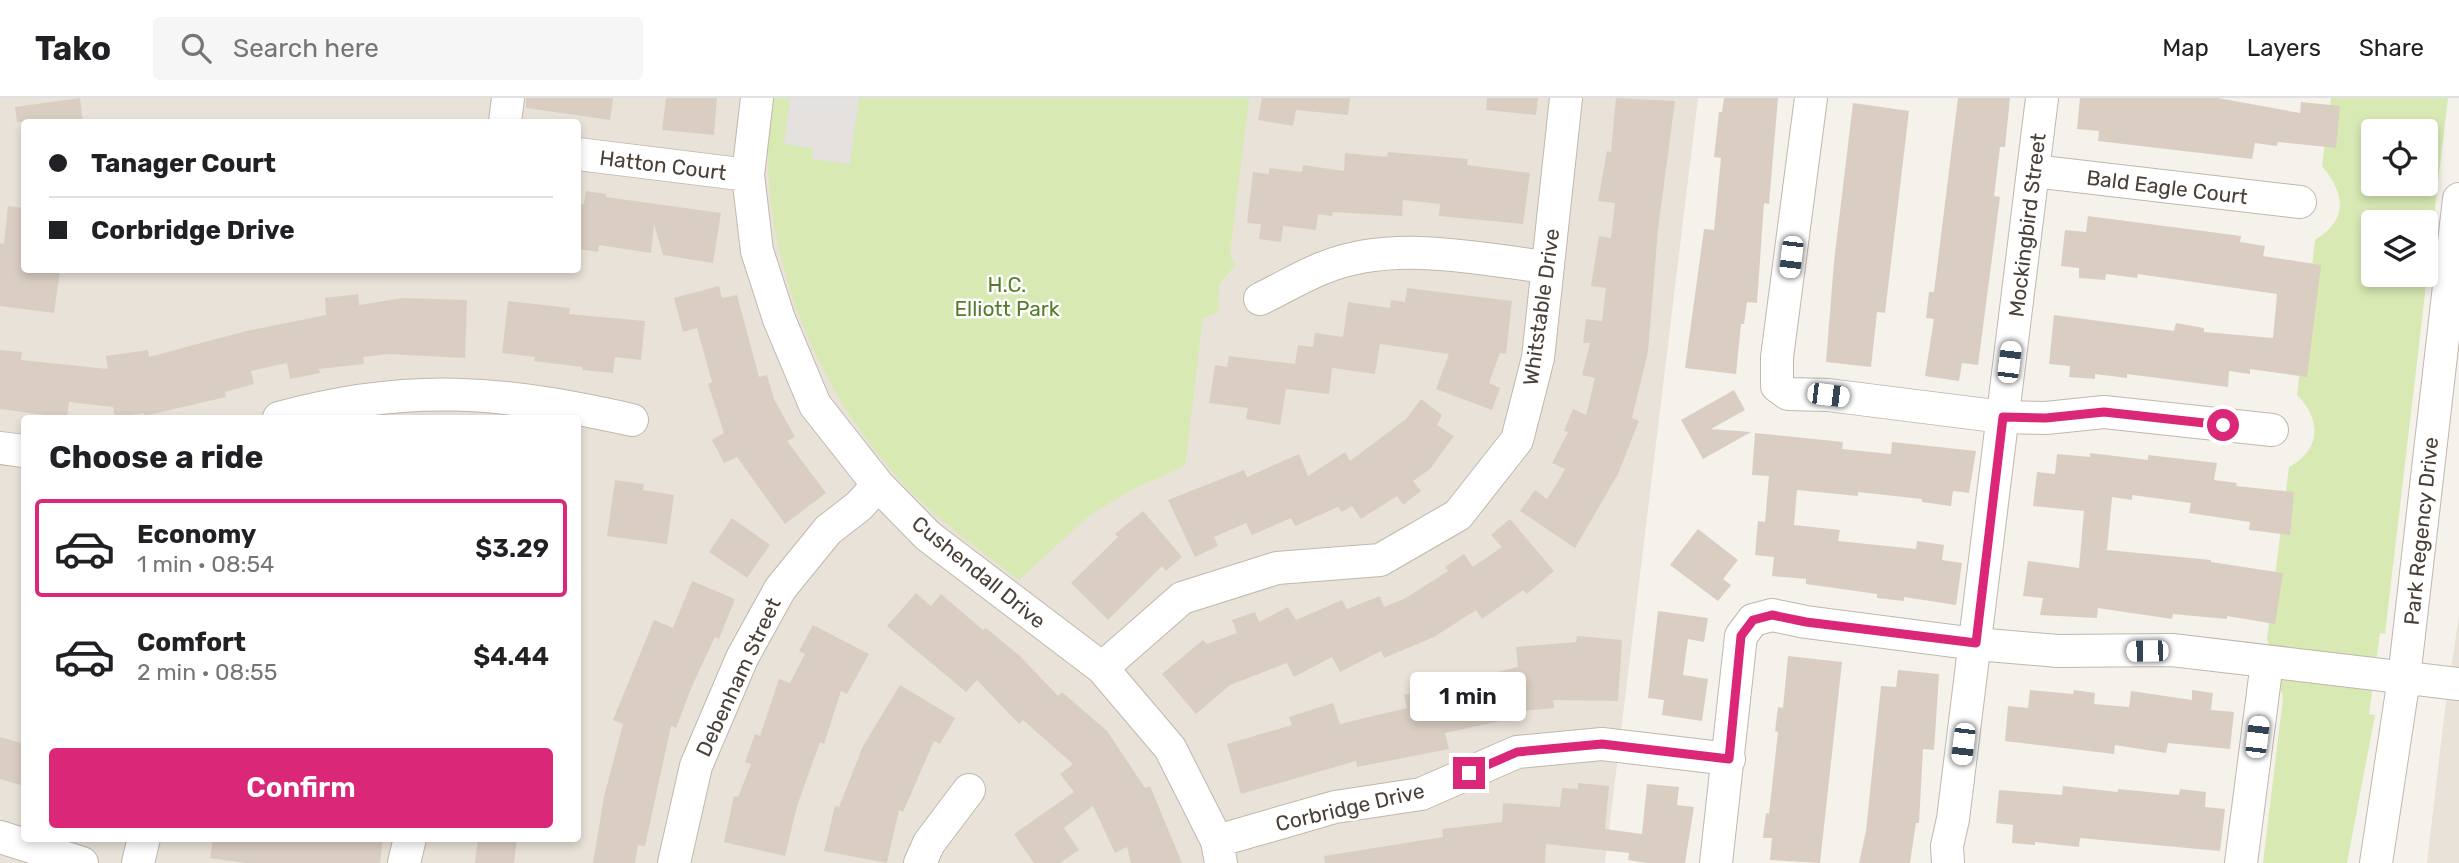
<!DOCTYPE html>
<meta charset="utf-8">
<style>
:root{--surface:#fff;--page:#f6f6f6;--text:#202124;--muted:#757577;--line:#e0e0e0;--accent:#db2777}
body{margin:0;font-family:Rubik,sans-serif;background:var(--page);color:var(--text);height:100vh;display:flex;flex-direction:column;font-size:26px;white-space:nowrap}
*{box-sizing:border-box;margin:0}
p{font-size:23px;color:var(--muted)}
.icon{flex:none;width:38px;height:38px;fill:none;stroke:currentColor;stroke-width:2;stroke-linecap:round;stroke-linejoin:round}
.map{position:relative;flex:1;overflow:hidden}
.sheet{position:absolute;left:21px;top:317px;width:560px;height:427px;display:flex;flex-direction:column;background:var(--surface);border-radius:7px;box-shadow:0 4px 10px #0003}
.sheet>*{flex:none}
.banner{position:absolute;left:21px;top:21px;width:560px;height:154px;border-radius:7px;box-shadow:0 4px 10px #0003;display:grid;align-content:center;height:154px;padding:0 28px;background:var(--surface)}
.tools{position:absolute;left:2361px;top:21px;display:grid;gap:14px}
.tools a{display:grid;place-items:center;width:77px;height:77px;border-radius:7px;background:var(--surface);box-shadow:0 4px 10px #0003;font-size:35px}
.end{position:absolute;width:32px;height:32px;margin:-16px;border:9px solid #db2777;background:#fff;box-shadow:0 0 0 4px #fff}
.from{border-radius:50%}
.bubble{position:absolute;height:49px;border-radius:7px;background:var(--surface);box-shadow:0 4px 10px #0003;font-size:23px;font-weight:600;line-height:49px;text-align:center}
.car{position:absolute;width:21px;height:42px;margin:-21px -10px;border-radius:9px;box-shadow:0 0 5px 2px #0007;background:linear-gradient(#fff 24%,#345 0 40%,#fff 0 76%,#345 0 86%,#fff 0)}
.banner b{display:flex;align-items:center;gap:24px;height:66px;font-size:26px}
.banner b+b{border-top:2px solid var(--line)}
.banner i{width:18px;height:18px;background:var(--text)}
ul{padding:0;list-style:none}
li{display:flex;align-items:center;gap:21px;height:98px;margin:0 14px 10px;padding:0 14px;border:4px solid transparent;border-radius:7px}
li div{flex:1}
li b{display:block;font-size:26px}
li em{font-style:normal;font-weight:600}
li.on{border-color:var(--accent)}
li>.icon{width:63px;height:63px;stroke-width:1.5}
h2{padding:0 28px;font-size:32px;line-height:84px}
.action{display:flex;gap:14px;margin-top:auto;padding:14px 28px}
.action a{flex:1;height:80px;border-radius:7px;background:var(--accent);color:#fff;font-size:28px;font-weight:600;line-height:80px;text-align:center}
header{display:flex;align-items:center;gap:42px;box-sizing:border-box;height:98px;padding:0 35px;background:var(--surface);border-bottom:2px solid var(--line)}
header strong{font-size:33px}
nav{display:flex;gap:38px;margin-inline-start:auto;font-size:24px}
.search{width:490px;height:63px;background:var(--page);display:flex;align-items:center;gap:18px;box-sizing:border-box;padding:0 24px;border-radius:7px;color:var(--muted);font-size:26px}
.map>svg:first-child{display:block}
</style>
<header>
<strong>Tako</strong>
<div class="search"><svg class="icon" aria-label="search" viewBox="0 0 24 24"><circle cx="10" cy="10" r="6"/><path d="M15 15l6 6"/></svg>Search here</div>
<nav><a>Map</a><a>Layers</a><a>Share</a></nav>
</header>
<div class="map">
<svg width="2459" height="765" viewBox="0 0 2459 765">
<rect width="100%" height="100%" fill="#f5f1eb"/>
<path fill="#e9e2d9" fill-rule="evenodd" d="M0,0H1698L1605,765H0ZM24,24H578V172H24ZM24,320H578V740H24Z
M2459,518V765H2427L2445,611Z"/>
<path fill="#d8e9b4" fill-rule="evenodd" d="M771,0H1249L1230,157L1235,167L1219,187L1218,215L1203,220L1185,368L1129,393L1089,418L1019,482C988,458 955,435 927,409C818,307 752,150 771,0Z
M2331,0H2448L2385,536L2380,535L2369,616L2375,617L2347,765H2263L2283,600L2267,541L2289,369C2321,352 2322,322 2297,297L2315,142C2349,121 2345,96 2322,68ZM2373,33H2426V86H2373ZM2373,124H2426V177H2373Z"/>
<path fill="#e4e1df" d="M790,0H859L850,66L812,61L813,50L784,46Z"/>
<path fill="#dacec3" d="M80,0L83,24H17L15,9Z
M526,0H613L610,22L526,10Z
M666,0H717L714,37L662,32Z
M1262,0H1350L1348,17L1296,12L1293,28L1258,22Z
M1487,0H1538L1536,17L1486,12Z
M1616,0L1675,3L1658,131L1648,254L1632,320L1639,323L1618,376L1575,450L1520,413L1535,392L1547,401L1556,387L1565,371L1552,365L1568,334L1564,333L1573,311L1586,317L1595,280L1582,277L1590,245H1583L1586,221L1602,223L1606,190L1591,188L1599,138L1611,140L1615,105L1598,103L1607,53L1611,54Z
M1724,0H1778L1769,106L1764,105L1757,205L1747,204L1744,226H1741L1736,276L1685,270L1704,131L1714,132L1721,60L1714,59L1719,14H1722Z
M1958,0H2010L2005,49H2000L1994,98L2000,99L1978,267L1962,265L1959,283L1925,278L1934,221L1926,220L1929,194H1934Z
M2080,0H2218L2300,15L2301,4L2340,8L2336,50L2278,44L2277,48L2255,45L2252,61L2098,43L2099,33L2077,31Z
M1853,5L1909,13L1885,215L1877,214L1871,269L1826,264L1834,164Z
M1388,54L1468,61L1467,67L1530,75L1523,126L1439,118L1440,106L1403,102L1402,118L1333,114L1332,118L1318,116L1316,132L1283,128L1281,144L1259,141L1261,126L1247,125L1253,74L1269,76V70L1302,74L1303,67L1344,73L1345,55L1387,59Z
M586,93L606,96V99L721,115L713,165L663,157L654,126L651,155L599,147L598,154L578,151V105L584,106Z
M8,108L24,110V172H60L54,215L0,208V145L4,146Z
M2088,118L2241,138L2240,144L2265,148L2263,158L2321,167L2307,279L2250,271V276L2229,273L2228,289L2127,276V280L2095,276V281L2069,279L2070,268L2049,266L2054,217L2174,233L2176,225L2204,230V234L2273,240L2277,196L2138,176L2137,180L2106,176L2105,182L2079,180V170L2061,168L2065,132L2086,134Z
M719,188L722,200L737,197L759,279L767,277L774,301L795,339L787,343L826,395L785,426L737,359L724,365L712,342L724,335L708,286L712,284L697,230L683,234L674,200Z
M1407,190L1512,203L1506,256L1500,255L1489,285L1500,290L1492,312L1436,291L1449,256L1380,246L1375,276L1332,270L1329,296L1286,291L1280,327L1246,321L1248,310L1209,305L1215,267L1227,269L1229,258L1295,266L1298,247L1313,249L1315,235L1343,239L1348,204L1390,210L1391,202L1405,204Z
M358,196L359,207L403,200L467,202L465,260L389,256L363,259L364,266L319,271L320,275L290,281L287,265L251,273L254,286L225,294L226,299L144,318V315L115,320L113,309L69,304L67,320L0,311V252L22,254L21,262L108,271L106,258L148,252L149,259L246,233L326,217L325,200Z
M508,203L570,210L569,216L645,223L641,262L615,259L613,275L582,272V269L534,263L535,259L502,255Z
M1734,292L1745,312L1711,331L1751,334L1703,361L1681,322Z
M1421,301L1442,317L1437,327L1454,338L1430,371L1413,383L1421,393L1403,407L1397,398L1361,421L1352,408L1342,414L1338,409L1295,428L1291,420L1252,437L1246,425L1214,439L1218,448L1195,459L1168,402L1244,372L1247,379L1299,356L1308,378L1345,354L1350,363L1406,321Z
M1755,335L1843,344L1842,351L1891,356L1892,344L1976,353L1969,395L1953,393L1951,408L1922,404V401L1858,394V398L1797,392L1794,427L1840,432L1838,443L1916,451L1917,443L1944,447L1942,462L1962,465L1956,507L1904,499V503L1877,500V496L1806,486V481L1772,478L1774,459L1755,457L1758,423L1765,424L1769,378L1752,377Z
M2090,355L2148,362V357L2217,365L2214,382L2237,385L2236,388L2294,394L2290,437L2249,432L2250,424L2189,415L2191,405L2132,397V402L2112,399L2107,452L2211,462V464L2283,475L2275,526L2227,518V521L2173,516L2172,521L2098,510L2097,520L2040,517L2043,500L2023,498L2028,463L2079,470L2084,413L2033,408L2037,374L2055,376L2057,356L2090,359Z
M615,382L644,386L643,392L674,397L667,446L607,438Z
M1143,413L1182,459L1166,473L1162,468L1108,522L1071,485L1118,439L1115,436Z
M732,420L770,447L747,480L709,454Z
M1510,421L1554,473L1527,496L1523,492L1482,521L1476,512L1434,539L1384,560L1381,553L1340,574L1332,559L1294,579L1287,565L1230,587L1196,616L1162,576L1203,542L1207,546L1237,535L1232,522L1255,514L1259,524L1288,509L1296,522L1342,502L1347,511L1380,498L1384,509L1406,500L1448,473L1445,469L1464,456L1473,469L1502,449L1491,437Z
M1698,431L1738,462L1723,481L1731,487L1718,503L1670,467Z
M692,483L735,501L719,541L715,539L692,588L676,630L671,628L645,748L638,747L635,765H593L604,699L623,626L613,622L654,522L673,530Z
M916,495L931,508L941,496L983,532L986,530L1021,559L1058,598L1062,594L1107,633L1145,690L1150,688L1182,765H1131L1127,749L1115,755L1093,708L1064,730L1079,752L1060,765H1034L1014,736L1074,694L1060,676L1073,666L1023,622L1019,626L977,582L966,594L887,528Z
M1658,513L1708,520L1704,544L1688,541L1683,577L1708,581L1702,623L1662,617L1664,602L1648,600Z
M813,527L869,556L847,596L841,593L824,646L820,644L797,708L785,758L724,744L734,698L738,699L751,666L745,664L755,636L760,638L779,581L790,585L805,556L799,553Z
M1577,538L1622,542L1618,603L1553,602L1554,610L1509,614L1510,621L1445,635L1449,651L1357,669L1356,663L1241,696L1227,646L1292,627L1289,619L1333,605L1340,626L1407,610L1404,597L1518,569L1516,549L1576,544Z
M1788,558L1842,564L1820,765L1770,762L1772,740H1763L1766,715L1769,716L1778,634L1775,633L1778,609L1783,610Z
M1898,572L1939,576L1934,652L1923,651L1919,725H1916L1910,765H1859L1866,733L1881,588L1896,589Z
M900,587L955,620L940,646L934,643L903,714L899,712L887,765L824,753L835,708L839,709L863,648Z
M2030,592L2073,596L2074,592L2095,595L2094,606L2129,609L2131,593L2192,602V592L2213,595L2211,612L2234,614L2230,651L2168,645L2166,655L2115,647L2114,656L2005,643L2008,608L2028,610Z
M0,639L24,646V671L20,687L0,681Z
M1578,685L1609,688L1605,731L1642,736L1647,686L1679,689L1677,707L1694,709L1685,765H1647L1628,762L1629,755L1546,746L1545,765H1325L1324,758L1443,739L1442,731L1502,724L1503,705L1560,709L1562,690L1578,691Z
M2063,688L2118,694V691L2179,697L2180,691L2206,694L2205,709L2225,711L2220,753L2080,740L2079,749L2035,744V747L2012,745L2013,727L1996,725L1999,692L2062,697Z
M213,740H383L380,765H246L210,760Z
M478,740H517L514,765H475Z"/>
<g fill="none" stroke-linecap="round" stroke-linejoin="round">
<defs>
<path id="minor" d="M757,0L748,77L757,153L779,221L815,307L878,387L928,438L1102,570L1170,650L1217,743L1221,765
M1811,0L1777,259V288L1788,296L1828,297L2003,319L2046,320L2104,314L2272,332
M505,24L508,0
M578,56L748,77
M2033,73L2300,104
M1260,201C1281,191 1302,178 1323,170C1394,141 1475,161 1548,169
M279,320C409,284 502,293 632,322
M0,350L24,353
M1102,570L1182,500L1277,470L1380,462L1458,417L1517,342L1538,260L1566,0
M0,739L82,765
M1217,743L1335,709L1421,696L1517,654L1602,646L1729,661
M138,765L144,740
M404,765L410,740
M674,765L696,668L742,560L780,491L828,432L859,408L878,387
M920,765L929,745L969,692
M1716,765L1741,538L1753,522L1772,517L1806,524L1976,546L2058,553L2172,552L2459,586
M1948,765L1947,748L1953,721L2042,0
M2241,765L2267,564
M2376,765L2404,580L2459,101"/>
</defs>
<use href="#minor" stroke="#c1b7ad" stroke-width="34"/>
<use href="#minor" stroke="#fff" stroke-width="32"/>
</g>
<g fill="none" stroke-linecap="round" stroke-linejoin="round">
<path stroke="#db2777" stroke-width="9" d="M1469,675L1517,654L1602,646L1729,661L1741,538L1753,522L1772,517L1806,524L1976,545L2003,319L2046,320L2104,314L2223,327"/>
</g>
<g text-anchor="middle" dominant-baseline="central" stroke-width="5" stroke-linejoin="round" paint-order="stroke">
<g font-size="21" fill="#4a4038" stroke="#fff">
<text transform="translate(663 67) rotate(7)">Hatton Court</text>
<text transform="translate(2167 89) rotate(7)">Bald Eagle Court</text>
<text transform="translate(2027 127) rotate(-83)">Mockingbird Street</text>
<text transform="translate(1541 209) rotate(-82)">Whitstable Drive</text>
<text transform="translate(2421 433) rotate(-84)">Park Regency Drive</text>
<text transform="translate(979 474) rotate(39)">Cushendall Drive</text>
<text transform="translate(738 579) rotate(-65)">Debenham Street</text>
<text transform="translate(1350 709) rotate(-13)">Corbridge Drive</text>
</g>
<g font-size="21" fill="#557c2a" stroke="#fff">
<text x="1007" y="186">H.C.<tspan x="1007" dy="24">Elliott Park</tspan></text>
</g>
</g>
</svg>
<div class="tools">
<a><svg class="icon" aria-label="locate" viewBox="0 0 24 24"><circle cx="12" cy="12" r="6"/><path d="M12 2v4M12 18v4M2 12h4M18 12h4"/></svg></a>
<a><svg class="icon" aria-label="layers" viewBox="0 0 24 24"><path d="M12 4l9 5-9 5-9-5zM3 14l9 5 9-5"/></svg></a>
</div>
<i class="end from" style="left:2223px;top:327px"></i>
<i class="end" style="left:1469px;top:675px"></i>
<div class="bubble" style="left:1410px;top:574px;width:116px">1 min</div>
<i class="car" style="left:1791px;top:159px;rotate:187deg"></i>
<i class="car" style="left:2009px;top:264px;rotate:7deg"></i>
<i class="car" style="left:1828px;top:297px;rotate:97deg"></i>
<i class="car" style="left:2147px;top:553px;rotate:269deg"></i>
<i class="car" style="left:2257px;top:639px;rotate:7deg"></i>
<i class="car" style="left:1963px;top:646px;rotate:187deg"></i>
<div class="banner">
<b><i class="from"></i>Tanager Court</b>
<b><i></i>Corbridge Drive</b>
</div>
<section class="sheet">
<h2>Choose a ride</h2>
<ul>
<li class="on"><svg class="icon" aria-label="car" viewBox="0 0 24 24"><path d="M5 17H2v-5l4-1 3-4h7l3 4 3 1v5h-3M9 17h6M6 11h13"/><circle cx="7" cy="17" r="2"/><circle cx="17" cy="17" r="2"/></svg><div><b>Economy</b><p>1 min · 08:54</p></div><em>$3.29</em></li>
<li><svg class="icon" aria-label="car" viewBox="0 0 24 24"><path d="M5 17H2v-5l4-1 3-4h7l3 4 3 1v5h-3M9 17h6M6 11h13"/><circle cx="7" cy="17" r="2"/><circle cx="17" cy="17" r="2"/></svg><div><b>Comfort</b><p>2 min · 08:55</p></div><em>$4.44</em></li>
</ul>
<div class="action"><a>Confirm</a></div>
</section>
</div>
